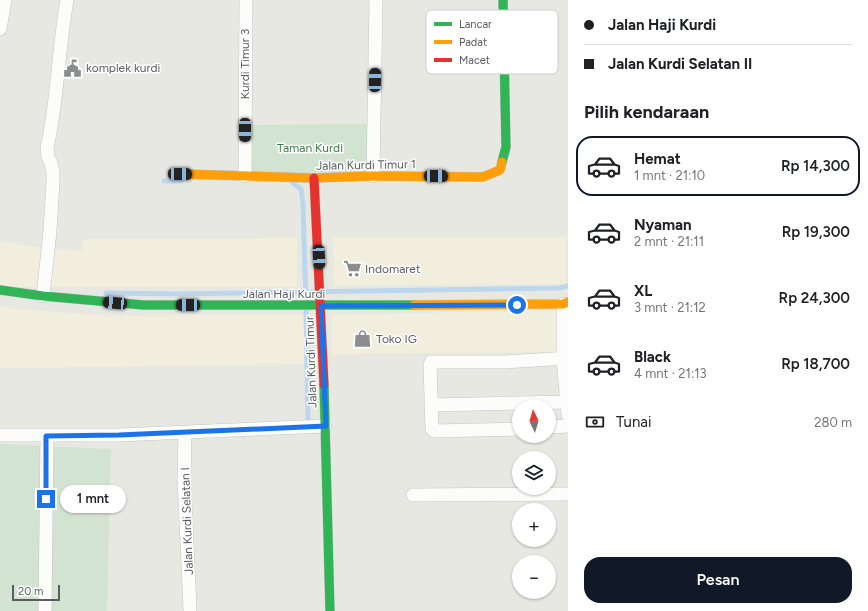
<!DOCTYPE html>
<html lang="id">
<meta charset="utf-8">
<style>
:root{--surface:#fff;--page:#f2f2f2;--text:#202124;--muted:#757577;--line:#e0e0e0;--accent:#111827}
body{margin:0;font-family:Figtree,sans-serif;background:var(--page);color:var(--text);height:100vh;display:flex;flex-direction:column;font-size:15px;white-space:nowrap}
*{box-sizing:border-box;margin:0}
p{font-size:13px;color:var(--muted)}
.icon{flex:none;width:22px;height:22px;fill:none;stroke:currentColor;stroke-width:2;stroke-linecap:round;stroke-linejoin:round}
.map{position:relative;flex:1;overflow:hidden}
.drawer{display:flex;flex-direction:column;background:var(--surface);width:300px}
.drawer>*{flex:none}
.banner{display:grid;align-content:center;height:88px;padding:0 16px;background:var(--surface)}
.needle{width:26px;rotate:355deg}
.buttons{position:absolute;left:512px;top:399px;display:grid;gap:8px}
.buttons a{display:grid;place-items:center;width:44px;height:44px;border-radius:50%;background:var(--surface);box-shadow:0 1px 3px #0004;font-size:20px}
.scale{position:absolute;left:12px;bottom:10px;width:48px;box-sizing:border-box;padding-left:4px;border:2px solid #5a5c60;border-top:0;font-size:11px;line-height:14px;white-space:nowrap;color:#5a5c60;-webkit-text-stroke:3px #fff;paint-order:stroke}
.end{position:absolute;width:18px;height:18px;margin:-9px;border:5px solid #1a73e8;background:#fff;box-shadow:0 0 0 2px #fff}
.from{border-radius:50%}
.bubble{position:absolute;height:28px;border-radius:14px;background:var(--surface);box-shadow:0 1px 3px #0004;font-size:13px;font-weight:600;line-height:28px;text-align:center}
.car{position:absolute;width:12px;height:24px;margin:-12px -6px;border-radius:5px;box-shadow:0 0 3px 1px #0007;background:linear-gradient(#222 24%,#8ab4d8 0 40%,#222 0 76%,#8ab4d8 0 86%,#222 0)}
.banner b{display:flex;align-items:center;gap:14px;height:38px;font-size:15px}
.banner b+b{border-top:1px solid var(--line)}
.banner i{width:10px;height:10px;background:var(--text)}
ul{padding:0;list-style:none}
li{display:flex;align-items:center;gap:12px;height:60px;margin:0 8px 6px;padding:0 8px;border:2px solid transparent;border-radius:16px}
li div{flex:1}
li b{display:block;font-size:15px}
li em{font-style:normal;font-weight:600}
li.current{border-color:var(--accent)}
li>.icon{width:36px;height:36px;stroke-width:1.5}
h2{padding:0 16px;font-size:18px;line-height:48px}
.pay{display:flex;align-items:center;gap:10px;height:44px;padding:0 16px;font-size:15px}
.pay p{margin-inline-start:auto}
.primary-button{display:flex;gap:8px;margin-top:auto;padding:8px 16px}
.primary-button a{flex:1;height:46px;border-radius:16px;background:var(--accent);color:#fff;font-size:16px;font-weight:600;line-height:46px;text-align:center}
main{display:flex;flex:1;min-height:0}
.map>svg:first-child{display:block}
</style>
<main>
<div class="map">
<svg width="568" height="611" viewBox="0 0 568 611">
<rect width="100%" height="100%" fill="#e8e8e3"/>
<path fill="#f1eedd" d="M333,237H566V284L334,286Z
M297,238V287H7L0,285V241L27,246L82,251L84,239Z
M0,305L20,309L110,316L305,314L304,364L0,368Z
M568,310L562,352L332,354V315Z"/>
<path fill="#d2e3d1" d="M370,124V172L251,173V125Z
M0,444L111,449L107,611H0Z"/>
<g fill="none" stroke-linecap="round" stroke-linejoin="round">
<path stroke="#bcd6ee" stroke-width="5" d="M164,181H181
M293,183L301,189L303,204L306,303
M106,293L180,294L560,288L568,286
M306,310L308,424"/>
<defs>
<path id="street" d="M0,29L5,0
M245,176L246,0
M373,176L376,0
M43,296L50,231L53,182V173L51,163L48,157L47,148C58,100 58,49 67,0
M563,304V359L568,415
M431,405L566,402
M549,427L568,426
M519,429L434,431L432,429L430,365L431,362H505L568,358
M185,433L184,478L190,609
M0,435H119L325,426
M413,495L568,494
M45,611L47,436"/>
<path id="fast" d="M502,162L506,147L503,0
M0,290L43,296L143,305H414
M324,385L330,611"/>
<path id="slow" d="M181,174L314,178L373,176L483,177L500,170L502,162
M414,305L563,304L568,302"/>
<path id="jam" d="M314,178L324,385"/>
</defs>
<use href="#street" stroke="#c4c4c4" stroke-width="14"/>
<use href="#fast" stroke="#c5c5c5" stroke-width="10"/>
<use href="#slow" stroke="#c5c5c5" stroke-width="10"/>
<use href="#jam" stroke="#c5c5c5" stroke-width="10"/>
<use href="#street" stroke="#fcfcfb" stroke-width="13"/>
<use href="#fast" stroke="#30b455" stroke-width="9"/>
<use href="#slow" stroke="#ff9f0a" stroke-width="9"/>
<use href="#jam" stroke="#e5322d" stroke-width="9"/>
</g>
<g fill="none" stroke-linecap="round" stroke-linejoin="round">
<path stroke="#1a73e8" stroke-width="5" d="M46,499V436L119,435L326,426L321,306L517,305"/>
</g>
<defs>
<symbol id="civic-bare" viewBox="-9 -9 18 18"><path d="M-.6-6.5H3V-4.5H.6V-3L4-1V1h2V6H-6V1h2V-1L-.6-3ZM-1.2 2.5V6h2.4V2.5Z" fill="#8c8d8e" stroke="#fff" stroke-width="2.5" paint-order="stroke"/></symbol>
<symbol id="supermarket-bare" viewBox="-9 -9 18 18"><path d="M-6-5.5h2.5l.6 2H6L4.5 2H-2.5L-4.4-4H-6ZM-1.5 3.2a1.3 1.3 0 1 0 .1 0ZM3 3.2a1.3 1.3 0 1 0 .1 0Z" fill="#8c8d8e" stroke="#fff" stroke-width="2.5" paint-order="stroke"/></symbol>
<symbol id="shop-bare" viewBox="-9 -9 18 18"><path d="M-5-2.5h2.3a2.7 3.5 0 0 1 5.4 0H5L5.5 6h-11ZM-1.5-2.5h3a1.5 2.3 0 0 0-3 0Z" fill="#8c8d8e" stroke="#fff" stroke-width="2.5" paint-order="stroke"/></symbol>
</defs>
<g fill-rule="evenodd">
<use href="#civic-bare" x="60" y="56" width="25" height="25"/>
<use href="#supermarket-bare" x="340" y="256" width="25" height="25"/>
<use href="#shop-bare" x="350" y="326" width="25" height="25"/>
</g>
<g text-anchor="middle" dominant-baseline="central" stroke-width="3" stroke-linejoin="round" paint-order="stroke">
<g font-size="12" fill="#5a5c60" stroke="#fff">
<text transform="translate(245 64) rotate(-90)">Kurdi Timur 3</text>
<text transform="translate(366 165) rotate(-1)">Jalan Kurdi Timur 1</text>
<text x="284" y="294">Jalan Haji Kurdi</text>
<text transform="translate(311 362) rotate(-92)">Jalan Kurdi Timur</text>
<text transform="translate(187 521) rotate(-92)">Jalan Kurdi Selatan I</text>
</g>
<g font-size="12" fill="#5a5c60" stroke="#fff" text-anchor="start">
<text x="86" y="68">komplek kurdi</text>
<text x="365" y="269">Indomaret</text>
<text x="376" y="339">Toko IG</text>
</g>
<g font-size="12" fill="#3e7b44" stroke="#fff">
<text x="310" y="148">Taman Kurdi</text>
</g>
</g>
<rect x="426" y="10" width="132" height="64" rx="6" fill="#fff" stroke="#cececf" stroke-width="1"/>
<rect x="434" y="22" width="18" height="4" fill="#30b455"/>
<rect x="434" y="40" width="18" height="4" fill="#ff9f0a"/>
<rect x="434" y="58" width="18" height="4" fill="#e5322d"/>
<g font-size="11" fill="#5a5c60">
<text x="459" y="28">Lancar</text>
<text x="459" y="46">Padat</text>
<text x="459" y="64">Macet</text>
</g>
</svg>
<div class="buttons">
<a><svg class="needle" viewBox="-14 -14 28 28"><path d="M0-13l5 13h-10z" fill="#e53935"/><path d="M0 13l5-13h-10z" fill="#757577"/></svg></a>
<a><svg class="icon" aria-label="layers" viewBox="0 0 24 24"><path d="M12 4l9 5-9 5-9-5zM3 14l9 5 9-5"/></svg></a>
<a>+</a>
<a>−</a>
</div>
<div class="scale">20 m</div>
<i class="end from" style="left:517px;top:305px"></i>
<i class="end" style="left:46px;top:499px"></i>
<div class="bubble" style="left:60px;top:485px;width:66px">1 mnt</div>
<i class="car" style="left:375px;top:80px;rotate:1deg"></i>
<i class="car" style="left:245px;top:130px;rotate:180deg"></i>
<i class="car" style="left:180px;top:174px;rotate:91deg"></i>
<i class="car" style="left:436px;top:176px;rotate:91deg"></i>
<i class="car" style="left:319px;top:257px;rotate:177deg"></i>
<i class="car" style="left:115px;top:303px;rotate:275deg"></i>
<i class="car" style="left:188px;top:305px;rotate:270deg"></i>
</div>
<section class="drawer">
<div class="banner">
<b><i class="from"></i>Jalan Haji Kurdi</b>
<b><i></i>Jalan Kurdi Selatan II</b>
</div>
<h2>Pilih kendaraan</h2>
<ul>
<li class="current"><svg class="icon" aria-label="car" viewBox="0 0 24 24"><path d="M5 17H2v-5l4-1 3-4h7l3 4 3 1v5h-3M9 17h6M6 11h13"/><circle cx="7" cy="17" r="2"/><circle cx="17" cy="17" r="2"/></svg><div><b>Hemat</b><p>1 mnt · 21:10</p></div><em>Rp 14,300</em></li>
<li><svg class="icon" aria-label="car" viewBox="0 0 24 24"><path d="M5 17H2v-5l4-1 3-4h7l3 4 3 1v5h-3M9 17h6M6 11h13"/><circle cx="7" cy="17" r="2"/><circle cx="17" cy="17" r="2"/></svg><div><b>Nyaman</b><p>2 mnt · 21:11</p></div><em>Rp 19,300</em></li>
<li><svg class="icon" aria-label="car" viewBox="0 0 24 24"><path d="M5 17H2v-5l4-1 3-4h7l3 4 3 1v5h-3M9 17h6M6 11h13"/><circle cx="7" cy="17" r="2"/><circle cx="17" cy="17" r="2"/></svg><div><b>XL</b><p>3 mnt · 21:12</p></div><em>Rp 24,300</em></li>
<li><svg class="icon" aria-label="car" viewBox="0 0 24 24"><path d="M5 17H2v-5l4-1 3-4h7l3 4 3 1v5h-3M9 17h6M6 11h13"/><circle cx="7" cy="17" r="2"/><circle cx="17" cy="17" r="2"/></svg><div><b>Black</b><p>4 mnt · 21:13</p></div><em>Rp 18,700</em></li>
</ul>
<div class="pay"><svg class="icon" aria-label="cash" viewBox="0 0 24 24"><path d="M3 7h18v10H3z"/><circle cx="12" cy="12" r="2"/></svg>Tunai<p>280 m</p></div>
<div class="primary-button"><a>Pesan</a></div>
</section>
</main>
